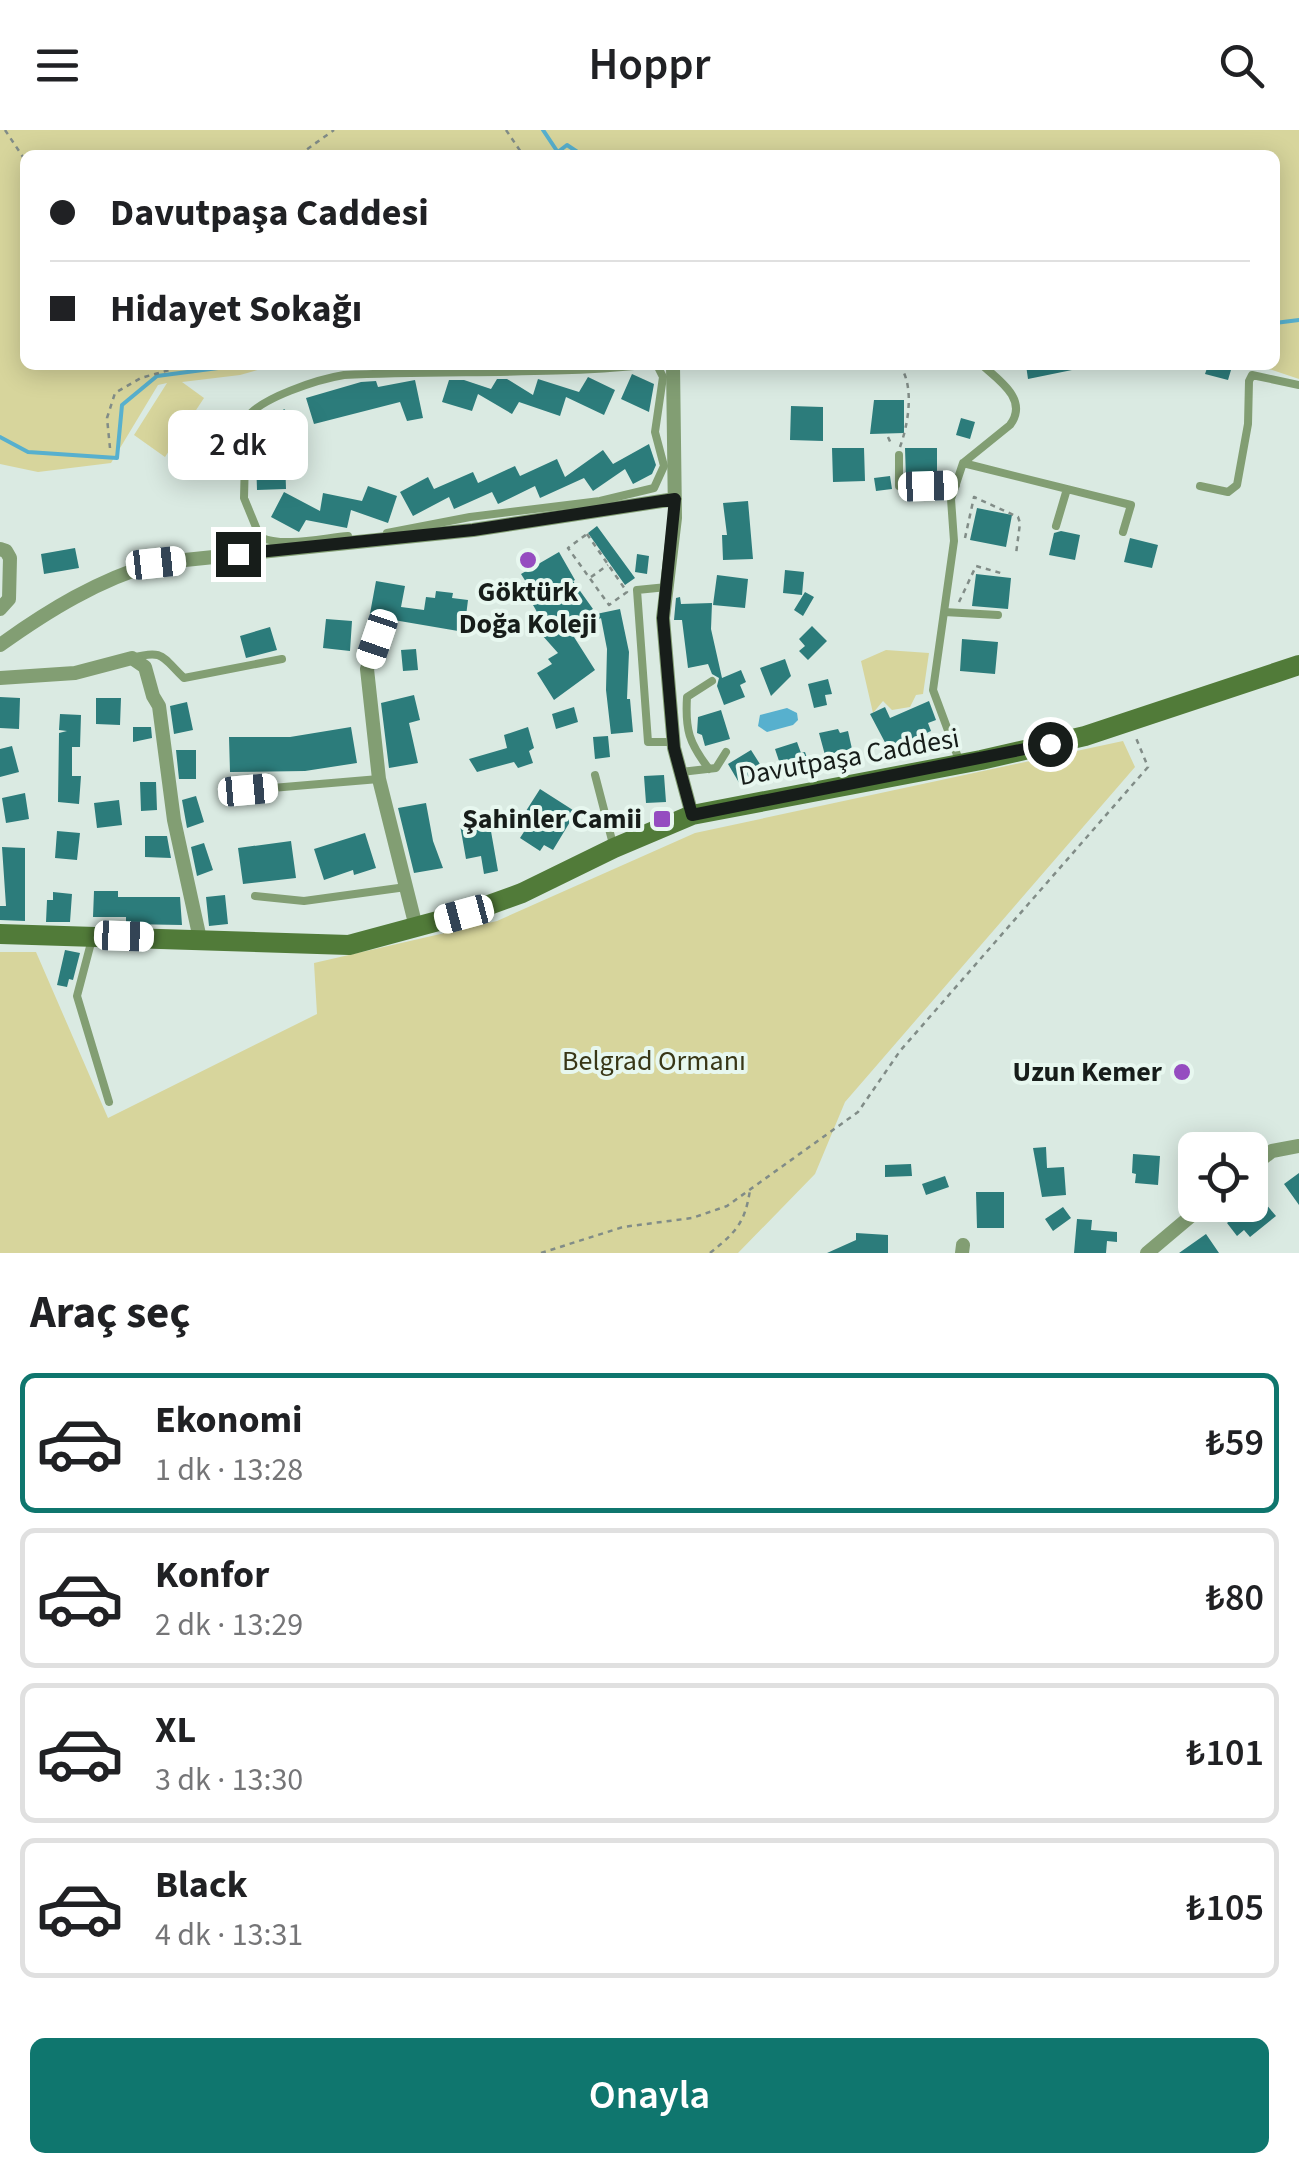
<!DOCTYPE html>
<html lang="tr">
<meta charset="utf-8">
<style>
:root{--surface:#fff;--page:#f2f2f2;--text:#202124;--muted:#757577;--line:#e0e0e0;--accent:#0f766e}
body{margin:0;font-family:"Source Sans 3",sans-serif;background:var(--page);color:var(--text);height:100vh;display:flex;flex-direction:column;font-size:38px;white-space:nowrap}
*{box-sizing:border-box;margin:0}
p{font-size:32px;color:var(--muted)}
.icon{flex:none;width:55px;height:55px;fill:none;stroke:currentColor;stroke-width:2;stroke-linecap:round;stroke-linejoin:round}
.map{position:relative;height:1123px;overflow:hidden}
.details{display:flex;flex-direction:column;background:var(--surface);flex:1}
.details>*{flex:none}
.top-card{position:absolute;left:20px;top:20px;width:1260px;height:220px;border-radius:15px;box-shadow:0 5px 25px #0003;display:grid;align-content:center;height:220px;padding:0 30px;background:var(--surface)}
.fabs{position:absolute;left:1178px;top:1002px;display:grid;gap:20px}
.fabs a{display:grid;place-items:center;width:90px;height:90px;border-radius:15px;background:var(--surface);box-shadow:0 5px 25px #0003;font-size:50px}
.end{position:absolute;width:45px;height:45px;margin:-22px;border:12px solid #171d1a;background:#fff;box-shadow:0 0 0 5px #fff}
.from{border-radius:50%}
.bubble{position:absolute;height:70px;border-radius:15px;background:var(--surface);box-shadow:0 5px 25px #0003;font-size:32px;font-weight:600;line-height:70px;text-align:center}
.car{position:absolute;width:30px;height:60px;margin:-30px -15px;border-radius:12px;box-shadow:0 0 8px 2px #0007;background:linear-gradient(#fff 24%,#345 0 40%,#fff 0 76%,#345 0 86%,#fff 0)}
.top-card b{display:flex;align-items:center;gap:35px;height:95px;font-size:38px}
.top-card b+b{border-top:2px solid var(--line)}
.top-card i{width:25px;height:25px;background:var(--text)}
ul{padding:0;list-style:none}
li{display:flex;align-items:center;gap:30px;height:140px;margin:0 20px 15px;padding:0 10px;border:5px solid var(--line);border-radius:15px}
li div{flex:1}
li b{display:block;font-size:38px}
li em{font-style:normal;font-weight:600}
li.on{border-color:var(--accent)}
li>.icon{width:90px;height:90px;stroke-width:1.5}
h2{padding:0 30px;font-size:45px;line-height:120px}
.button{display:flex;gap:20px;margin-top:auto;padding:20px 30px}
.button a{flex:1;height:115px;border-radius:15px;background:var(--accent);color:#fff;font-size:40px;font-weight:600;line-height:115px;text-align:center}
header{display:flex;justify-content:space-between;align-items:center;height:130px;padding:0 30px;background:var(--surface);font-size:45px;font-weight:600}
.map>svg:first-child{display:block}
</style>
<header><svg class="icon" aria-label="menu" viewBox="0 0 24 24"><path d="M4 6h16M4 12h16M4 18h16"/></svg>Hoppr<svg class="icon" aria-label="search" viewBox="0 0 24 24"><circle cx="10" cy="10" r="6"/><path d="M15 15l6 6"/></svg></header>
<div class="map">
<svg width="1299" height="1123" viewBox="0 0 1299 1123">
<rect width="100%" height="100%" fill="#daeae2"/>
<path fill="#d7d59c" d="M0,0H1299V249L1257,235H1275V25H25V235H275L240,245L182,252L204,268L165,327L134,305L167,253L158,255L111,333L38,342L0,334Z
M886,520L929,523L923,564L916,565L910,577L892,580L883,571L873,583L861,531Z
M1123,611L1135,637L845,972L815,1044L738,1123H0V822H36L108,988L317,884L314,833L497,791L695,703Z"/>
<path fill="#57b0ce" d="M787,578L797,583L798,590L793,595L767,602L758,596L760,585Z"/>
<g fill="none" stroke-linecap="round" stroke-linejoin="round">
<path stroke="#57b0ce" stroke-width="4" d="M543,0L557,21
M554,25L567,15L582,25
M1275,193L1299,190
M0,307L28,322L117,328L122,275L157,246L241,235"/>
</g>
<path fill="#2c7c7b" d="M1026,235H1072V240L1028,249Z
M1208,235L1231,240L1228,250L1205,244Z
M632,244L654,254L649,282L621,269Z
M588,247L615,260L604,285L566,267L560,286L519,272L512,284L478,264L472,281L442,272L449,250H464L491,259L497,249H507L533,265L538,249L579,262Z
M415,250L423,288L407,291L400,272L314,294L306,268L361,252L376,251L378,257Z
M874,270H904V303L870,304Z
M791,276L823,277V311L790,310Z
M284,279L305,296L284,322L263,304Z
M961,288L975,292L970,309L956,305Z
M649,314L656,335L652,344L633,354L625,339L593,361L584,348L540,368L535,356L498,374L492,362L454,379L449,367L413,386L400,362L428,347L434,359L473,342L478,353L515,336L520,346L557,329L565,347L603,320L613,334Z
M832,318H864L865,351L833,352Z
M905,318H937V348H906Z
M285,327L286,359L257,360L256,328Z
M890,346L892,359L876,361L874,348Z
M368,356L397,366L388,393L351,380L347,398L306,390L299,402L271,387L284,362L320,381L323,363L362,371Z
M748,371L753,429L723,430L722,405H727L723,373Z
M977,378L1012,385L1006,417L970,410Z
M597,396L635,448L625,455L588,403Z
M1061,401L1080,405L1075,430L1049,425L1054,403Z
M1130,408L1158,415L1152,438L1124,432Z
M75,418L79,438L44,444L41,424Z
M559,422L575,450L573,451L593,479L582,487L620,479L629,522L627,569H630L633,602L611,604L606,560L607,519L601,488L574,507L595,540L554,570L537,543L552,534L548,529L558,523L534,496L539,492L534,485L537,482L521,454L526,452L521,444Z
M637,424L649,426L647,444L635,442Z
M785,440L804,442L802,465L783,463Z
M976,444L1011,448L1008,479L972,476Z
M717,445L748,449L745,478L713,475Z
M376,451L405,456L401,477L424,480L426,467L435,468L436,461L453,463L452,468L468,470L464,502L382,488L380,499L367,500Z
M805,462L814,467L803,486L794,480Z
M680,467L681,474L712,473L711,499L722,548L741,540L746,552L740,555L745,567L724,575L717,556L719,548L712,544L708,534L688,538L682,490H674L676,468Z
M326,489L352,491L350,521L323,518Z
M812,496L827,511L808,530L799,521L805,516L799,509Z
M270,497L277,520L246,528L240,506Z
M962,509L998,512L995,544L960,541Z
M416,519L418,540L403,541L401,520Z
M785,529L791,546L771,566L760,538Z
M828,549L832,564L825,565L827,575L814,578L808,554Z
M414,565L420,590L409,593L418,633L389,638L381,573Z
M0,567L20,568L19,599L0,598Z
M96,568H121L120,595L96,594Z
M929,571L936,590L928,593L931,601L889,620L870,584L885,577L890,588Z
M187,572L193,600L174,604L170,576Z
M574,577L578,592L556,599L552,584Z
M721,580L730,609L705,616L702,605L697,603L698,587Z
M60,584L81,585L80,617H72V646H81L79,674L58,672L59,603L67,601L59,600Z
M133,597H151L152,608L133,612Z
M351,597L357,633L305,641L230,642L229,607H290Z
M528,597L534,618L529,621L533,633L518,638L514,632L477,642L469,629L507,618L504,605Z
M838,599L840,603L848,601L852,619L825,625L819,603Z
M608,606L610,627L595,629L593,607Z
M797,612L801,623L805,622L808,631L782,640L775,619Z
M12,616L19,642L0,647V619Z
M176,620H196V649H179Z
M751,620L765,642L741,656L728,634Z
M664,645L666,672L646,673L644,646Z
M140,652H156L157,680L141,681Z
M540,659L576,682L553,720L544,715L540,721L520,708L527,697L519,692Z
M25,663L29,689L6,693L2,668Z
M196,666L204,692L187,698L182,670Z
M119,670L122,695L97,698L94,673Z
M426,673L433,711L443,738L414,743L398,678Z
M489,690L498,741L484,744L481,726L466,729L460,695Z
M57,701L80,703L77,730L55,728Z
M365,703L376,738L354,745L353,740L324,750L314,719Z
M145,706H167L171,728L145,727Z
M291,711L296,748L243,754L238,718Z
M204,713L213,740L197,746L191,717Z
M2,717L25,718V791L0,790V776H6Z
M94,761H118V767H180L182,795L126,794V787H93Z
M53,762L72,764L70,792H46L47,770H53Z
M225,765L228,794L209,796L206,767Z
M65,820L80,823L73,850L69,849L67,857L57,855Z
M1046,1017L1047,1038L1064,1037L1066,1065L1042,1067L1033,1018Z
M1133,1024L1160,1026L1158,1055L1135,1053L1136,1044L1132,1043Z
M911,1034L912,1046L885,1047V1035Z
M1299,1043V1075L1284,1054Z
M945,1046L949,1057L926,1065L922,1054Z
M976,1062H1004V1098H977Z
M1259,1066L1276,1086L1250,1107L1244,1100L1237,1106L1227,1093L1232,1089L1220,1075H1250Z
M1063,1077L1071,1088L1053,1101L1045,1089Z
M1077,1089L1092,1090L1091,1100L1117,1102V1112L1107,1111L1106,1123H1074Z
M856,1103L888,1105V1123H827L856,1110Z
M1206,1104L1219,1123H1179Z"/>
<g fill="none" stroke-linecap="round" stroke-linejoin="round">
<path stroke="#818c87" stroke-width="2.5" stroke-dasharray="5 5" stroke-linecap="butt" d="M5,0L25,30
M506,0L523,25
M299,25L334,0
M888,307L892,316
M900,317C908,295 914,260 902,239
M110,318L107,288L115,263L141,248L187,235
M587,404L627,462L609,475L568,418Z
M965,408L974,367L1018,387L1020,393L1016,424
M591,447L608,435
M959,472L976,436L1004,444
M541,1123L623,1097L692,1088L727,1076L858,982L900,921L1148,637L1136,608
M710,1123C736,1102 745,1093 750,1060"/>
<path stroke="#829e73" stroke-width="8" d="M899,325V356L956,355
M963,333L1131,375L1123,402
M1200,356L1228,362L1237,355L1248,294L1249,251L1252,245L1299,255
M1056,396L1067,359
M387,403L470,387L600,371L654,358L664,336L655,302L663,247L657,235
M348,406C323,408 283,418 260,407L244,368L246,289C259,268 319,249 344,245C445,240 546,245 646,235
M667,457L637,460L648,612H673
M944,482L998,485
M132,528C164,519 162,527 184,548L282,529
M959,630L933,560L954,411L951,369L963,333L1010,295C1029,270 999,250 982,235
M709,639C689,613 685,600 687,567L712,551
M681,642L716,638L726,622
M595,645L614,718
M247,660L379,649
M255,766L304,771L406,757
M92,809L77,866L109,972"/>
<path stroke="#829e73" stroke-width="14" d="M673,235L675,388L663,488L674,618L692,685
M0,419L6,421L10,428L9,469L0,479
M377,509L367,539L379,649L416,797
M0,515C49,480 98,450 156,433L473,400L675,369
M0,548L75,543L132,528L145,537L153,566L159,576L174,690L200,809
M1250,1038L1272,1021L1299,1016
M962,1123L963,1115
M1147,1123L1204,1075"/>
<path stroke="#517b39" stroke-width="20" d="M0,804L349,815L464,784L522,763L614,718L692,685L981,630L1085,606L1299,535"/>
</g>
<g fill="none" stroke-linecap="round" stroke-linejoin="round">
<path stroke="#171d1a" stroke-width="12" d="M238,424L473,400L675,369L663,488L674,618L692,685L1050,614"/>
</g>
<g fill="#954dc0" stroke="#e7f7ef" stroke-width="4">
<circle cx="528" cy="430" r="10"/>
<rect x="652" y="679" width="20" height="20" rx="5"/>
<circle cx="1182" cy="942" r="10"/>
</g>
<g text-anchor="middle" dominant-baseline="central" stroke-width="8" stroke-linejoin="round" paint-order="stroke">
<g font-size="28" font-weight="bold" fill="#171d1a" stroke="#e7f7ef" text-anchor="end">
<text x="528" y="462" text-anchor="middle">Göktürk<tspan x="528" dy="32">Doğa Koleji</tspan></text>
<text x="642" y="689">Şahinler Camii</text>
<text x="1162" y="942">Uzun Kemer</text>
</g>
<g font-size="28" fill="#171d1a" stroke="#e7f7ef">
<text transform="translate(849 627) rotate(-10)">Davutpaşa Caddesi</text>
</g>
<g font-size="28" fill="#383616" stroke="#e7f7ef">
<text x="654" y="931">Belgrad Ormanı</text>
</g>
</g>
</svg>
<div class="fabs">
<a><svg class="icon" aria-label="locate" viewBox="0 0 24 24"><circle cx="12" cy="12" r="6"/><path d="M12 2v4M12 18v4M2 12h4M18 12h4"/></svg></a>
</div>
<i class="end from" style="left:1050px;top:614px"></i>
<i class="end" style="left:238px;top:424px"></i>
<div class="bubble" style="left:168px;top:280px;width:140px">2 dk</div>
<i class="car" style="left:928px;top:356px;rotate:88deg"></i>
<i class="car" style="left:156px;top:433px;rotate:84deg"></i>
<i class="car" style="left:377px;top:509px;rotate:199deg"></i>
<i class="car" style="left:248px;top:660px;rotate:85deg"></i>
<i class="car" style="left:464px;top:784px;rotate:255deg"></i>
<i class="car" style="left:124px;top:806px;rotate:92deg"></i>
<div class="top-card">
<b><i class="from"></i>Davutpaşa Caddesi</b>
<b><i></i>Hidayet Sokağı</b>
</div>
</div>
<section class="details">
<h2>Araç seç</h2>
<ul>
<li class="on"><svg class="icon" aria-label="car" viewBox="0 0 24 24"><path d="M5 17H2v-5l4-1 3-4h7l3 4 3 1v5h-3M9 17h6M6 11h13"/><circle cx="7" cy="17" r="2"/><circle cx="17" cy="17" r="2"/></svg><div><b>Ekonomi</b><p>1 dk · 13:28</p></div><em>₺59</em></li>
<li><svg class="icon" aria-label="car" viewBox="0 0 24 24"><path d="M5 17H2v-5l4-1 3-4h7l3 4 3 1v5h-3M9 17h6M6 11h13"/><circle cx="7" cy="17" r="2"/><circle cx="17" cy="17" r="2"/></svg><div><b>Konfor</b><p>2 dk · 13:29</p></div><em>₺80</em></li>
<li><svg class="icon" aria-label="car" viewBox="0 0 24 24"><path d="M5 17H2v-5l4-1 3-4h7l3 4 3 1v5h-3M9 17h6M6 11h13"/><circle cx="7" cy="17" r="2"/><circle cx="17" cy="17" r="2"/></svg><div><b>XL</b><p>3 dk · 13:30</p></div><em>₺101</em></li>
<li><svg class="icon" aria-label="car" viewBox="0 0 24 24"><path d="M5 17H2v-5l4-1 3-4h7l3 4 3 1v5h-3M9 17h6M6 11h13"/><circle cx="7" cy="17" r="2"/><circle cx="17" cy="17" r="2"/></svg><div><b>Black</b><p>4 dk · 13:31</p></div><em>₺105</em></li>
</ul>
<div class="button"><a>Onayla</a></div>
</section>
